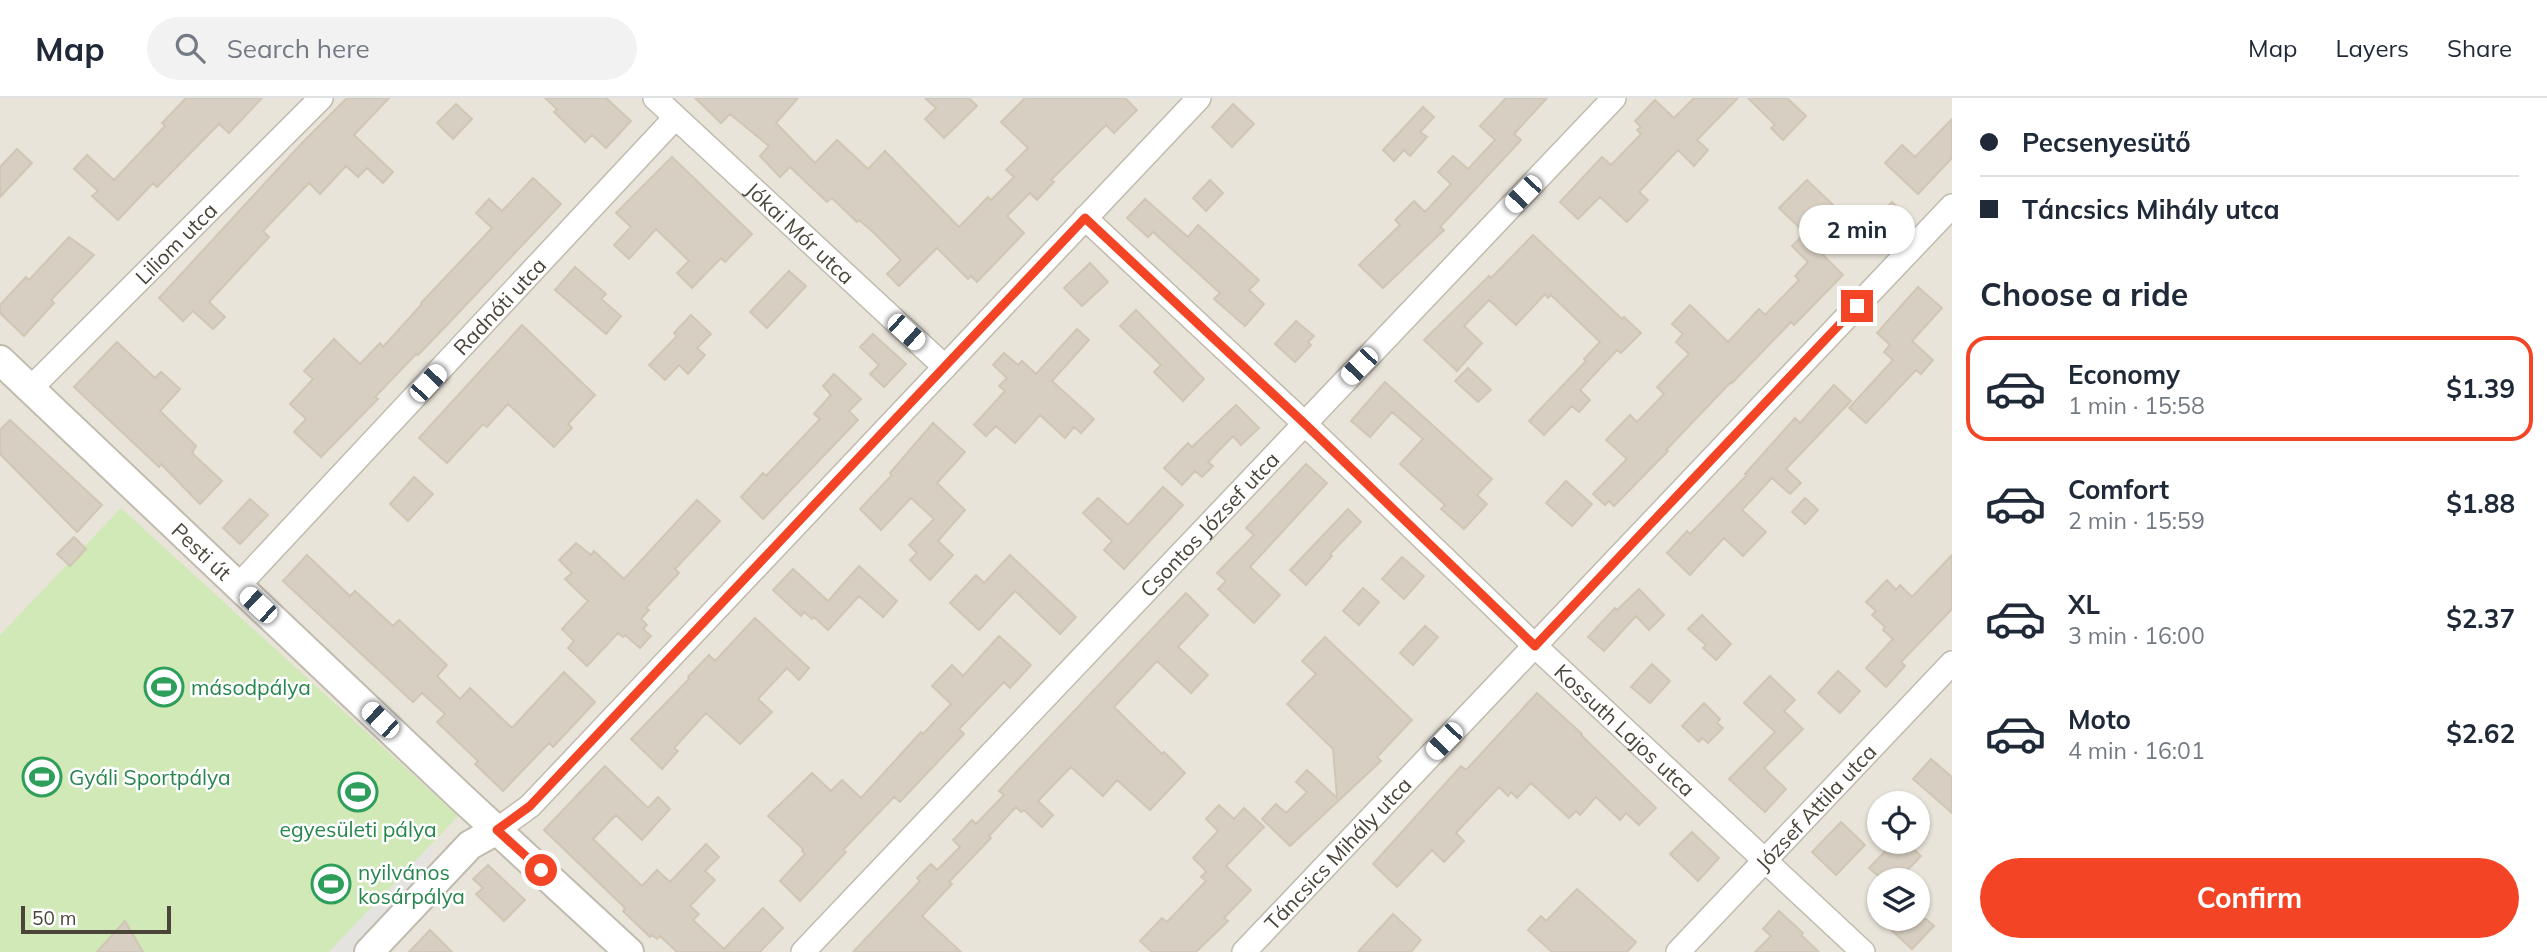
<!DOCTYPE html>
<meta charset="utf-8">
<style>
:root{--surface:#fff;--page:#f2f2f3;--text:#1f2937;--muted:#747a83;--line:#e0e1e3;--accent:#f34525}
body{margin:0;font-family:Mulish,sans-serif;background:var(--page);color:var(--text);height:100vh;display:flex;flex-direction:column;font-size:26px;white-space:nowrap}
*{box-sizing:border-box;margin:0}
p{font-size:23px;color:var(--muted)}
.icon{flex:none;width:38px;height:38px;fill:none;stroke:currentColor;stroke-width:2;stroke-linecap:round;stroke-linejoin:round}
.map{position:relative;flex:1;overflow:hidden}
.details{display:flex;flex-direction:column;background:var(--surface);width:595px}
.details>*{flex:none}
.hud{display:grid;align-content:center;height:154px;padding:0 28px;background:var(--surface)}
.fabs{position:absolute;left:1867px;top:693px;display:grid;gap:14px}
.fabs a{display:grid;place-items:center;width:63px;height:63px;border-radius:50%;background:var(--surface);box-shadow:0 2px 5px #0004;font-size:35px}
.scale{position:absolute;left:21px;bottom:18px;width:150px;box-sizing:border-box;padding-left:7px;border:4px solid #4a4439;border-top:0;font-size:19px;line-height:24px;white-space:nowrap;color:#4a4439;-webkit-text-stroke:5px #fff;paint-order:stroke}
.end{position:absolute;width:32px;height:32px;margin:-16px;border:9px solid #f34525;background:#fff;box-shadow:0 0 0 4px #fff}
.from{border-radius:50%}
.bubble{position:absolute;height:49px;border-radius:24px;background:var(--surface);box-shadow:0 2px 5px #0004;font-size:23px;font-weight:700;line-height:49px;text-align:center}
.car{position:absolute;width:21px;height:42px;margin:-21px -10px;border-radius:9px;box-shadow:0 0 5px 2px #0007;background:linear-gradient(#fff 24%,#345 0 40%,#fff 0 76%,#345 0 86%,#fff 0)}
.hud b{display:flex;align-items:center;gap:24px;height:66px;font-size:26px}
.hud b+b{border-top:2px solid var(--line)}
.hud i{width:18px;height:18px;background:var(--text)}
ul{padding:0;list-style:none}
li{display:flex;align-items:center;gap:21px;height:105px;margin:0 14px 10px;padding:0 14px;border:4px solid transparent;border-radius:21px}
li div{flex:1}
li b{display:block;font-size:26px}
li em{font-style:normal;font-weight:700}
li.selected{border-color:var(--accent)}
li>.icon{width:63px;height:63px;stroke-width:1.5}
h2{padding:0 28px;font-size:32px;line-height:84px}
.action{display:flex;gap:14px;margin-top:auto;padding:14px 28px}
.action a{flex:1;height:80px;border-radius:42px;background:var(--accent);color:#fff;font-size:28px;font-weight:700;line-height:80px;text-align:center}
header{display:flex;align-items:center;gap:42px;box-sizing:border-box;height:98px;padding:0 35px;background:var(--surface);border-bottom:2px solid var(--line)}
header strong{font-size:33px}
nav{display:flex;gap:38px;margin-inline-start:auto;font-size:24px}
.search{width:490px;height:63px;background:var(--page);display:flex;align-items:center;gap:18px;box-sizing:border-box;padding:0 24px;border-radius:38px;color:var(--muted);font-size:26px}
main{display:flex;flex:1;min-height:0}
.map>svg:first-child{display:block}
</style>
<header>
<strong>Map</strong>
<div class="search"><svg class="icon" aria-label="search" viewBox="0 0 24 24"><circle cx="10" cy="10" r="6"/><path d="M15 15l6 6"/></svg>Search here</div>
<nav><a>Map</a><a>Layers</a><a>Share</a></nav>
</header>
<main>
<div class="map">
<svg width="1952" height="854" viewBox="0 0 1952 854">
<rect width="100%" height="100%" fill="#f5f3ec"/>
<path fill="#e9e4da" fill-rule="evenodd" d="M0,0H1952V854H0ZM1880,705H1918V744H1880ZM1880,782H1918V821H1880Z"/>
<path fill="#d1e8b7" d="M121,410L458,718L329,854H0V537Z"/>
<path fill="#e4e3e0" d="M431,747V760L427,772L350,854H329Z"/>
<path fill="#d7cfc1" stroke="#d1c6b5" stroke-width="2" d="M186,0H262L229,35L219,26L157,89L153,85L118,122L92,98L98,93L74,71L87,57L114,82L165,28L162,25Z
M347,0H389L354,37L393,74L383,85L367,70L358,79L346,68L320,96L309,85L263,133L269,139L209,204L225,219L213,231L193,213L183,223L159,200L301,46Z
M545,0H606L631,23L606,50L592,37L585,44L554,14L557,11Z
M695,0H798L776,25L815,65L837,42L868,71L885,53L959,129L988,99L991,102L1014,79L1006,72L1028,50L1001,24L1025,0H1125L1137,12L1114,35L1106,27L1051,82L1054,84L1037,102L1030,95L1007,118L1024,135L977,184L971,178L968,181L937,150L899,188L887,176L901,162L872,133L859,122L857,124L832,100L827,104L790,69L780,79L760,58L769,48L730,16L721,25Z
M925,0H969L977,8L944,40L925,21L936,10Z
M1506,0H1547L1514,36L1521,42L1440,129L1444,132L1383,190L1359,167L1400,127L1395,122L1414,103L1425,114L1451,86L1438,74L1453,58L1468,71L1495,42L1480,28Z
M1694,0H1738L1697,42L1708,52L1694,68L1678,52L1639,94L1648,102L1627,124L1600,99L1578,121L1560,104L1602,59L1611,67L1641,36L1637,32L1641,29L1635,23L1655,2L1674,20Z
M1748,0H1787L1806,18L1783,42L1771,30L1775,27Z
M456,6L472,21L453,41L437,25Z
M1233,6L1254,26L1232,49L1212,29Z
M1423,9L1434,19L1420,34L1427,39L1410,58L1404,52L1394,63L1383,52Z
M1952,21V60L1918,96L1885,65L1902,47L1915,59Z
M17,51L32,65L0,99V69Z
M672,59L752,136L725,164L721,160L692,190L677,175L689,163L656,131L629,161L614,147L631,129L616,115Z
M533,80L561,106L446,228L418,257L416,256L375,299L378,301L321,359L294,334L306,321L290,306L313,281L304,273L334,241L360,266L380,245L383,249L422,206L421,205L492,130L476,115L489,101L502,113Z
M1210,82L1223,95L1206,113L1193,100Z
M1807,82L1853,126L1823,157L1843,177L1794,227L1791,224L1732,285L1731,284L1666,352L1668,353L1614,408L1609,403L1605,407L1593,396L1627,361L1606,342L1630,317L1637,324L1664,296L1657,289L1689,256L1676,244L1683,236L1672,226L1690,207L1728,244L1759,211L1765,217L1799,182L1795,178L1808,164L1792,148L1805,135L1779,110Z
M1145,101L1188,139L1198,127L1259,182L1249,192L1264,206L1245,228L1214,201L1220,195L1153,134L1148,139L1127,120Z
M1892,104L1904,115L1890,130L1878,118Z
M1533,137L1622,221L1624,219L1641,235L1621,255L1617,252L1580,292L1590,302L1579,314L1572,308L1544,337L1529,323L1586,263L1584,261L1600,244L1551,197L1548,200L1545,196L1516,227L1489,202L1464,228L1482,245L1457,273L1424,242L1489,178L1491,180Z
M69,139L94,157L51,202L54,205L24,238L0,215V207L26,179L29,182Z
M1090,165L1108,184L1082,208L1064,190Z
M575,169L606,196L601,201L621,218L606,236L555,192Z
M789,173L806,188L767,230L750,214Z
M1918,189L1942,210L1912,243L1933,262L1921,276L1916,272L1866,325L1849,310L1893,262L1884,254L1890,247L1877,235Z
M1136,212L1204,281L1183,303L1154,274L1161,267L1120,228Z
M691,217L711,236L697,250L705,257L688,276L679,267L665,282L649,267L677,238L674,235Z
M1296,223L1314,238L1308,244L1311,247L1295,264L1275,246Z
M522,227L595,297L568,326L572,330L554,349L508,306L487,329L483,326L447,365L419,340Z
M1077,231L1089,242L1052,283L1094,321L1081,335L1074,329L1065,340L1040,317L1015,345L996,328L986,338L974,327L1005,293L999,288L1007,280L993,267L1004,255L1018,267L1022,263L1036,276Z
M873,236L906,266L884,289L870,276L879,267L860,249Z
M117,244L155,280L161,274L180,291L160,313L196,348L192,355L222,383L200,406L161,366L159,369L74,289Z
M1468,270L1491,292L1478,304L1455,283Z
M834,276L861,301L849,313L858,322L763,421L741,399L763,375L766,378L820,321L814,316L831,297L823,288Z
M1385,284L1492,381L1477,397L1487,406L1464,431L1441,411L1445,407L1400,366L1423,341L1392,314L1370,339L1351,323Z
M1834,287L1851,303L1786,371L1801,385L1790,396L1772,380L1742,412L1766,434L1743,458L1724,440L1690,477L1667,455L1687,433L1690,436L1747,377L1745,376L1795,320L1800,325Z
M1236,307L1259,330L1241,347L1233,338L1208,364L1213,368L1202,379L1195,373L1182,387L1164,370L1188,345L1192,349Z
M10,322L102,407L77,434L0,356V332Z
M933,325L965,354L937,385L965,412L938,443L953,457L930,482L910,462L917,455L909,447L934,421L911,400L881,432L860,411L892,377L890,375Z
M1306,366L1327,385L1250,469L1280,497L1254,525L1218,491L1226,483L1217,475L1254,437L1246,430Z
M414,379L433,396L408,423L390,406Z
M1566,383L1592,406L1572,428L1546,405Z
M1163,389L1183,407L1124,471L1104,452L1112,443L1083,415L1098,400L1128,427Z
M1805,400L1818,412L1805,426L1792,414Z
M250,401L268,417L240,446L223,430Z
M697,402L720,423L675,471L679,475L646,510L649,512L641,521L647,527L643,531L651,538L640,550L625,537L623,539L618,535L587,568L568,550L574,543L562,531L588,503L565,481L572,475L559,462L576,445L591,457L594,453L624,481Z
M1348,411L1361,424L1330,456L1332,458L1306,487L1290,472Z
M74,439L86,451L70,468L57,456Z
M307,457L350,498L355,493L393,528L399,522L447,567L437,578L460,601L470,590L512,630L564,574L595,604L553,649L549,645L503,693L475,666L478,663L437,624L445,616L422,595L413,604L283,483Z
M1010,457L1076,519L1060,536L1015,493L979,532L950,505L976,477L984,485Z
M1952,457V511L1901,564L1905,568L1886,589L1866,570L1893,541L1883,532L1885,529L1872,517L1876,513L1866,504L1887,482L1896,492L1900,487L1912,499Z
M1402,459L1424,478L1404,501L1382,481Z
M859,468L897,503L883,519L859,498L828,532L814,519L812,521L804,514L801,518L773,492L793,471L828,503Z
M1363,490L1379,504L1359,527L1343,513Z
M1639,491L1664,517L1649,532L1636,518L1604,553L1588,539L1615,510L1617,512Z
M1186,495L1208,517L1178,549L1208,577L1191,595L1157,563L1114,609L1162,656L1164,654L1185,675L1150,712L1117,682L1103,698L1071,669L1038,703L1053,717L1042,729L1024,712L1021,714L1016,709L989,738L991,740L949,784L952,786L922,818L961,854H853L920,783L917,780L931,766L937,772L960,749L953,742L972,722L976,726L1004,697L999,693L1021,669Z
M1702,517L1731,546L1716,562L1703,550L1706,547L1688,531Z
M755,520L809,570L799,582L787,570L758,601L772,614L740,646L706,615L674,650L678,653L662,671L631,641L689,581L688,579L709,557L715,563Z
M1425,528L1438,539L1413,567L1400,555Z
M999,538L1031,567L1010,590L1004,584L959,631L964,636L900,704L894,699L843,752L846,754L800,803L780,783L805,756L802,753L803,751L768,718L812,675L831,693L842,682L861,700L921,634L923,636L951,606L932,588L952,567L963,578Z
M1325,539L1412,622L1377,659L1381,663L1290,748L1262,721L1276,706L1286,715L1307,694L1296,684L1307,672L1337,700L1333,651L1287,606L1316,576L1302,563Z
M1652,566L1670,583L1650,605L1631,589Z
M1838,573L1860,593L1840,615L1818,595Z
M1770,578L1795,602L1784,613L1803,631L1764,670L1786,691L1765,714L1729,681L1775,634L1744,605Z
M1537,595L1582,636L1581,637L1656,710L1639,727L1626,715L1620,722L1596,699L1580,717L1576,713L1569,720L1531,685L1517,700L1511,694L1508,698L1499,689L1456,735L1464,743L1444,764L1432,752L1397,789L1373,766L1461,668L1466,672Z
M1704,605L1720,621L1717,625L1723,630L1708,645L1702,640L1699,644L1682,628Z
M1931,661L1952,679V715L1913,681Z
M605,668L648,710L658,699L670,711L642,742L616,717L593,741L642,788L657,772L670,784L706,746L719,759L705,773L715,782L690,808L699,816L693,822L724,851L763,810L783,830L760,854H677L660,838L657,841L652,837L650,839L623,813L625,811L623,808L544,732Z
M1219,707L1234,721L1244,710L1264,729L1226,768L1251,792L1224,820L1228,823L1196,854H1152L1140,843L1162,820L1167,824L1206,783L1201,779L1206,774L1204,771L1193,760L1218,733L1206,721Z
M1841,724L1865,747L1836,777L1812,754Z
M1692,734L1719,760L1698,783L1670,756Z
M1894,744H1906L1921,758L1898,782H1883L1869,770Z
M488,767L525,802L504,823L476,796L483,790L473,781Z
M1577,791L1636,844L1627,854H1552L1528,832L1541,818L1546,823Z
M1779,813L1803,835L1801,837L1819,854H1755L1771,838L1763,831Z
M1393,816L1421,842L1411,854H1358Z
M1898,821H1926L1934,828L1912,851L1889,830Z
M125,823L143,854H97L114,835Z
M430,832L452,854H409Z"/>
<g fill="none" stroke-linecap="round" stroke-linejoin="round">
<defs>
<g id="minor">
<path id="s1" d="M655,0L945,269"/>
<path id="s2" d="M1085,120L1304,325L1535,548L1863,854"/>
<path id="s3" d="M31,290L321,0"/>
<path id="s4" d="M238,488L675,20"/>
<path d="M497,732L530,708L1199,0"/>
<path id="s5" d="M803,854L1614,0"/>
<path id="s6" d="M1244,854L1952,108"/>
<path id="s7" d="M1678,854L1952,565"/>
</g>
<g id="tertiary">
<path id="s8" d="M0,262L461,699L629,854"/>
<path d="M369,854L470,747L497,732"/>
</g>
</defs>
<use href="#minor" stroke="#c1baae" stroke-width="26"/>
<use href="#tertiary" stroke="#c1baae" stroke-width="32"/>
<use href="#minor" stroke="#fff" stroke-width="23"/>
<use href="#tertiary" stroke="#fff" stroke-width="28"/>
</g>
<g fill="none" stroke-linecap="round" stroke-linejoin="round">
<path stroke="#f34525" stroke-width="9" d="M541,772L497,732L530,708L1085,120L1304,325L1535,548L1857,208"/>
</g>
<defs>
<symbol id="stadium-ring" viewBox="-11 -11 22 22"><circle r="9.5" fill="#fff" stroke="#2e9e5b" stroke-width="1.5"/><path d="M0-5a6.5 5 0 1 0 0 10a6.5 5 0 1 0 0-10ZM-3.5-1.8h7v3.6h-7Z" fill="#2e9e5b"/></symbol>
</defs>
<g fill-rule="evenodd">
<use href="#stadium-ring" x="142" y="567" width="44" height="44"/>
<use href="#stadium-ring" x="20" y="657" width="44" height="44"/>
<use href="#stadium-ring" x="336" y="672" width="44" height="44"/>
<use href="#stadium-ring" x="309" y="764" width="44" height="44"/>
</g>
<g text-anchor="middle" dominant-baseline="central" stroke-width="5" stroke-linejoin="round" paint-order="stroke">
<g font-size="21" fill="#4a4439" stroke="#fff">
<text stroke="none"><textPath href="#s1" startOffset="198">Jókai Mór utca</textPath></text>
<text stroke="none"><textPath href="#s3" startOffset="205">Liliom utca</textPath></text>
<text stroke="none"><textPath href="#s4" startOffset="383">Radnóti utca</textPath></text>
<text stroke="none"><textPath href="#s5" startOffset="590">Csontos József utca</textPath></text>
<text stroke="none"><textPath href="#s8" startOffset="278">Pesti út</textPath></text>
<text stroke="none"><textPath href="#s2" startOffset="744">Kossuth Lajos utca</textPath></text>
<text stroke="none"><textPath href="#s7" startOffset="200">József Attila utca</textPath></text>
<text stroke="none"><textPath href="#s6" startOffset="136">Táncsics Mihály utca</textPath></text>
</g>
<g font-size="21" fill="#27864d" stroke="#fff" text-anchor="start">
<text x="191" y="589">másodpálya</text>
<text x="69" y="679">Gyáli Sportpálya</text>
<text x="358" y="731" text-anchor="middle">egyesületi pálya</text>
<text x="358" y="774">nyilvános<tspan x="358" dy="24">kosárpálya</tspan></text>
</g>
</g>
</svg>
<div class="fabs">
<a><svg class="icon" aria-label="locate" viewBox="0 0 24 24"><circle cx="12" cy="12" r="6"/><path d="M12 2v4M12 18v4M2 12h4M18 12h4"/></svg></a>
<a><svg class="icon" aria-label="layers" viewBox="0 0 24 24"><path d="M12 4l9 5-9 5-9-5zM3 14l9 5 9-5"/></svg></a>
</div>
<div class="scale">50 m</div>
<i class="end from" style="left:541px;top:772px"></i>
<i class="end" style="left:1857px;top:208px"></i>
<div class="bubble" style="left:1799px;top:107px;width:116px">2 min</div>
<i class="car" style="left:1523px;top:96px;rotate:224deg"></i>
<i class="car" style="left:906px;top:234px;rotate:132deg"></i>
<i class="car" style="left:1359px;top:268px;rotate:224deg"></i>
<i class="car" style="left:428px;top:285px;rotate:43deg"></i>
<i class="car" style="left:258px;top:507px;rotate:313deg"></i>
<i class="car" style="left:380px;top:622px;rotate:313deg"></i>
<i class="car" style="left:1444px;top:643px;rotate:224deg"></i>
</div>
<section class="details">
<div class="hud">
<b><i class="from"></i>Pecsenyesütő</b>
<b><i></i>Táncsics Mihály utca</b>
</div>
<h2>Choose a ride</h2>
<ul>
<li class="selected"><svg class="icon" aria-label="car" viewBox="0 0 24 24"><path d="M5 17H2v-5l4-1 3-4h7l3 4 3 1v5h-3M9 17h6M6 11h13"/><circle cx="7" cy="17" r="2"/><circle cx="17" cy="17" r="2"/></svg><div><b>Economy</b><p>1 min · 15:58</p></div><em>$1.39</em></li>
<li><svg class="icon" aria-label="car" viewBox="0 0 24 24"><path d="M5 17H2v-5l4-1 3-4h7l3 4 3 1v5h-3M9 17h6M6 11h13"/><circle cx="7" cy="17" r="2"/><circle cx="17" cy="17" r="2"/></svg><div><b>Comfort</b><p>2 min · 15:59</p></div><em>$1.88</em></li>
<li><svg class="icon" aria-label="car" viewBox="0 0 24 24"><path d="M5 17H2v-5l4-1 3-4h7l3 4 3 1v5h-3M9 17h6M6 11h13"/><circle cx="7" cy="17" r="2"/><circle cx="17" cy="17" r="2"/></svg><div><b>XL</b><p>3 min · 16:00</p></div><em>$2.37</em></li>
<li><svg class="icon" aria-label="car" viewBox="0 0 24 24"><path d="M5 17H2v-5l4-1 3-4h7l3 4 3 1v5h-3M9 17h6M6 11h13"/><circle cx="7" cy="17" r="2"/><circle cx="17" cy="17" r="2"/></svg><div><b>Moto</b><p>4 min · 16:01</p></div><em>$2.62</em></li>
</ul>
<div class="action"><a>Confirm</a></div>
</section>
</main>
